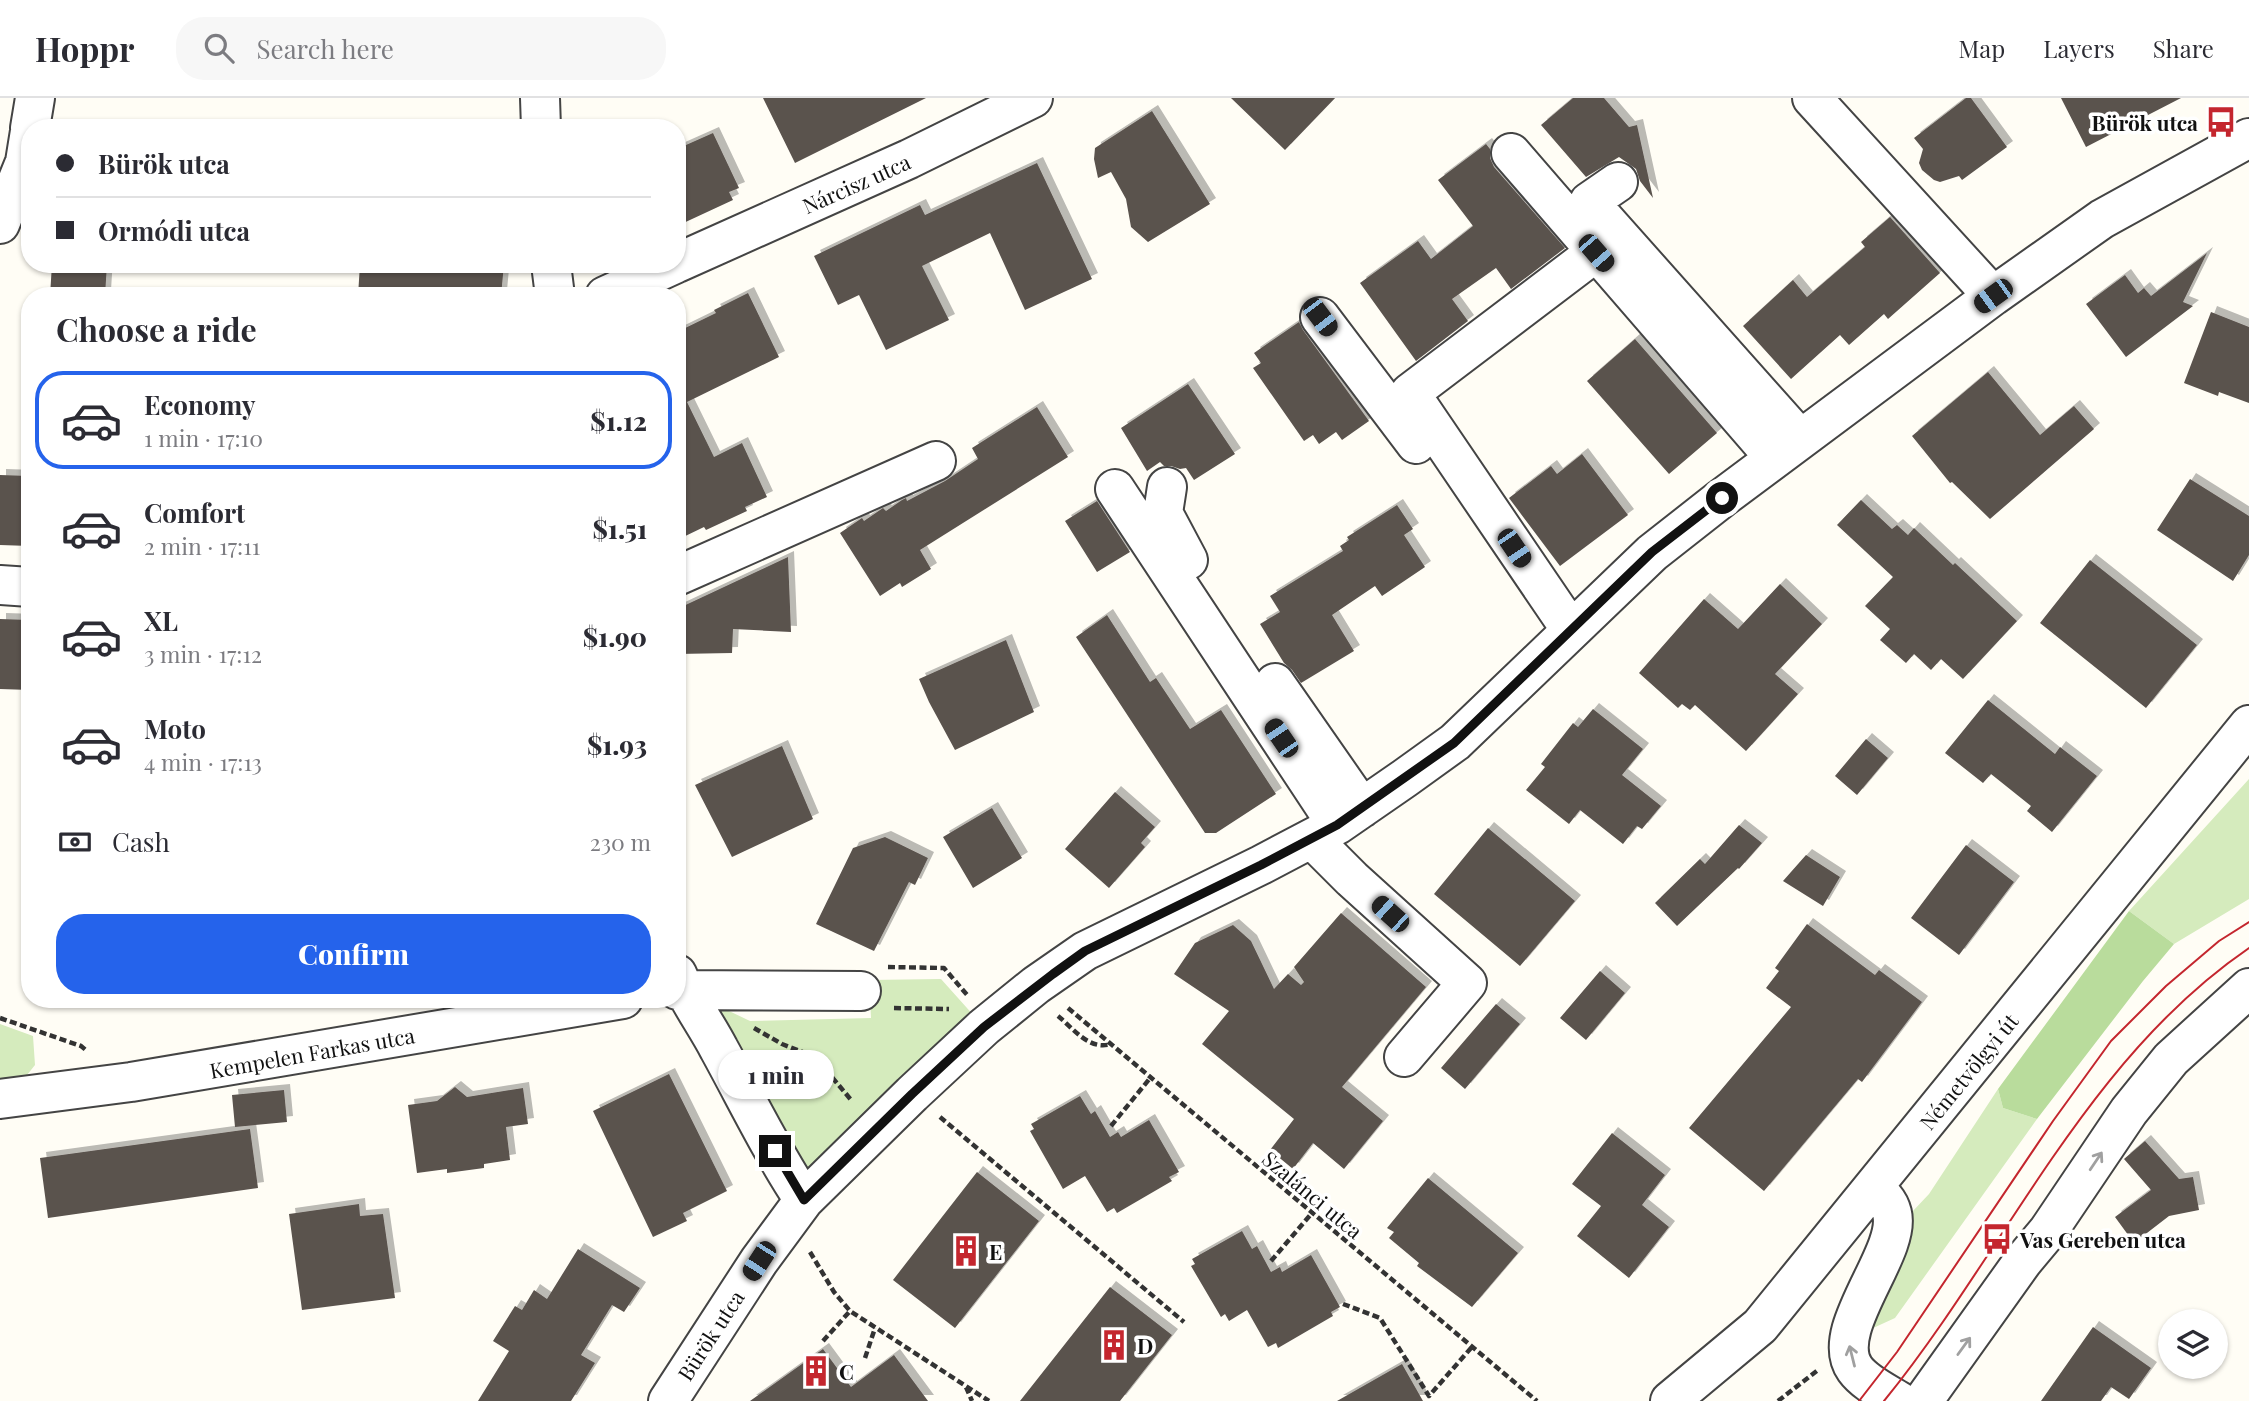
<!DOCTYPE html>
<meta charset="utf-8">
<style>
:root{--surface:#fff;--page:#f7f7f7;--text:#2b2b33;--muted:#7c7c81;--line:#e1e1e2;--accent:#2563eb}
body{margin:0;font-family:"Playfair Display",serif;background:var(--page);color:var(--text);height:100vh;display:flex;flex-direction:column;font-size:26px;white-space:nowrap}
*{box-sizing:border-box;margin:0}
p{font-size:23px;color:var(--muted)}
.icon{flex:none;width:38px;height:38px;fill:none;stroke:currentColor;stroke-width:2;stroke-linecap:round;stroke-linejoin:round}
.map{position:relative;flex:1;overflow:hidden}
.side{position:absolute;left:21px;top:189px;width:665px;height:721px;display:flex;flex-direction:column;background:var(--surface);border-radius:28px;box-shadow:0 2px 5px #0004}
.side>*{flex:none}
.guide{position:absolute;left:21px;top:21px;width:665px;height:154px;border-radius:28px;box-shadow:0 2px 5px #0004;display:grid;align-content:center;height:154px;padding:0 35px;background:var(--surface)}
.fabs{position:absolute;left:2158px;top:1211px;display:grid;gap:14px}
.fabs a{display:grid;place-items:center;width:70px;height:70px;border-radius:50%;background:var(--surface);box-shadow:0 2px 5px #0004;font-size:35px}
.end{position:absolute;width:32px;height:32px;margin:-16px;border:9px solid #111;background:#fff;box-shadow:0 0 0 4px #fff}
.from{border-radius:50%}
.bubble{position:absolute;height:49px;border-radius:24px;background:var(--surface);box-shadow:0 2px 5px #0004;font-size:23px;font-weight:800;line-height:49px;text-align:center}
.car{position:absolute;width:21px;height:42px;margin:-21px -10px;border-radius:9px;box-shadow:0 0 5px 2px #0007;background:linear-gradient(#222 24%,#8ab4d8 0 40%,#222 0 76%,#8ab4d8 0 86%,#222 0)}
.guide b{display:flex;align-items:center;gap:24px;height:66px;font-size:26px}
.guide b+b{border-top:2px solid var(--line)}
.guide i{width:18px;height:18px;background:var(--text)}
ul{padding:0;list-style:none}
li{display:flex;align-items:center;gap:21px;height:98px;margin:0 14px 10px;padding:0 21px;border:4px solid transparent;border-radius:28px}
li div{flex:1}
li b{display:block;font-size:26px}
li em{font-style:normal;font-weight:800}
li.active{border-color:var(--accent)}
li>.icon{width:63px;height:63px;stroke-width:1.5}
h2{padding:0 35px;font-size:32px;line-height:84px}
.pay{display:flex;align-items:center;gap:18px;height:77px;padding:0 35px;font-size:26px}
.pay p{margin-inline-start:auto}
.action{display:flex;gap:14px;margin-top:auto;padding:14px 35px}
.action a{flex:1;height:80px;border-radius:28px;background:var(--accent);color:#fff;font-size:28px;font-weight:800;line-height:80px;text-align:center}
header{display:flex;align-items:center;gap:42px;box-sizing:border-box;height:98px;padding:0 35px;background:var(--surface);border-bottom:2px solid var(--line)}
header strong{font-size:33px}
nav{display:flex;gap:38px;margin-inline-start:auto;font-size:24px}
.search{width:490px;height:63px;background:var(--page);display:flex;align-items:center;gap:18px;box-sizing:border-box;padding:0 24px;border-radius:28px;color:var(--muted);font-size:26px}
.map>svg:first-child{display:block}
</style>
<header>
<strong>Hoppr</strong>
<div class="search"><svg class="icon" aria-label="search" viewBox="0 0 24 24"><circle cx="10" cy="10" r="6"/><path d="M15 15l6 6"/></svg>Search here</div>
<nav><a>Map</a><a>Layers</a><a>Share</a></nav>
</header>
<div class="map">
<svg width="2249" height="1303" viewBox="0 0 2249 1303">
<defs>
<filter id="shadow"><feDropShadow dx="6" dy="-6" stdDeviation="0" flood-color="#0004"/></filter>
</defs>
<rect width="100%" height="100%" fill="#fffdf5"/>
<path fill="#d5ebbd" d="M2249,681V801L2174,846L2129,813Z
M941,881L984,929L804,1102L683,891L750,923L871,920L869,882Z
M0,926L33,938L35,967L23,982L0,985Z
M1998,991L2003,1010L2037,1021L1895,1220L1871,1231L1912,1114L1929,1096Z"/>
<path fill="#b9dc9c" d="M2129,813L2174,846L2143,883L2037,1021L2003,1010L1998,991Z"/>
<path fill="#5a524d" filter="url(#shadow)" d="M763,0H926L795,65Z
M1231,0H1335L1285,52Z
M1573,0H1604L1629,29L1637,27L1653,100L1640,83L1636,71L1619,59L1586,79L1541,27Z
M1966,0H1971L2007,49L1962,82L1959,78L1940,84L1934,82L1922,72L1919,65L1923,51L1914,40Z
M2061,0H2181L2086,49Z
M1152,13L1210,106L1148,144L1131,129L1126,101L1111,74L1098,80L1094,61L1095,50Z
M713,35L739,90L729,94L733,102L677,128V51Z
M1486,46L1490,51V60L1494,69L1565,150L1511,191L1496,170L1452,201L1468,223L1416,263L1360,185L1418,143L1431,161L1473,128L1438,82Z
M1037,65L1092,181L1025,212L990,135L922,168L949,222L886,252L859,197L838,207L814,158L920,107L925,117Z
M1890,119L1940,175L1888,221L1884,216L1849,247L1840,237L1791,281L1743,228L1793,182L1807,199L1865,149L1861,144Z
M2207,155L2183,204L2193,208L2126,259L2086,206L2125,177L2138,195L2144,190L2151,198Z
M52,166H107L105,198H50Z
M360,166H504L501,198H358Z
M748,195L779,259L687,304L714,359L742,345L767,399L745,409L747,413L706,432L704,429L677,442V234L716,215L714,212Z
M2211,214L2249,229V305L2219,294L2218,298L2184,285Z
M1299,224L1303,232L1369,323L1342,342L1336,334L1319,346L1313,337L1304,343L1253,270L1261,265L1254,255Z
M1635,241L1717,335L1669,376L1587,283Z
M1988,274L2040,337L2074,308L2094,331L1990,421L1952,384L1950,385L1912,338Z
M1188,286L1235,356L1194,382L1186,370L1180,371L1171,368H1164L1160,364L1147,373L1121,330Z
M1037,309L1068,359L920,452L931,471L902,489L900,485L880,498L840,435L862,420L864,423L883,410L886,413L902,402L906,400L907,403L945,383L978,361L972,350Z
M1582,356L1628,417L1560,468L1509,400L1551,368L1557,376Z
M0,377L30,378V448L0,447Z
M2190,381L2249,418V457L2233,483L2157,432Z
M1861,402L1892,431L1897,427L1908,437L1914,430L1953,467L1955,465L2017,523L1963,581L1941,561L1931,572L1914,556L1906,565L1880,542L1890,531L1865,508L1893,479L1837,427Z
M1097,403L1130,454L1097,474L1065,423Z
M1397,407L1413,431L1404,437L1425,469L1382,498L1375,488L1332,517L1354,553L1301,585L1292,572L1284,565L1260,526L1280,514L1270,498L1343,453L1340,448L1349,442L1347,439Z
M788,459L791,534L733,531L732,555L677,556V511Z
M2090,462L2197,547L2146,610L2040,525Z
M1780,486L1822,526L1775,576L1798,596L1746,653L1695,607L1690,612L1682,606L1678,610L1639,575L1704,501L1738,531Z
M1107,517L1150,584L1156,580L1190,631L1221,612L1276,696L1216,735H1205L1076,539Z
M0,521L30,522V592L0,591Z
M1006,542L1034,614L955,652L929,604L919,581Z
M1988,602L2055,656L2060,649L2097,678L2052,734L2027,713L2031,708L1991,676L1983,685L1945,655Z
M1593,611L1643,651L1622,677L1661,708L1642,731L1637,728L1623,746L1580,712L1569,726L1526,692L1545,669L1541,666L1573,625L1578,629Z
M1866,641L1888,660L1857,697L1835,678Z
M782,648L813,721L732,759L695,687Z
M1115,694L1155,729L1141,745L1145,749L1109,790L1065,751Z
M992,710L1022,760L973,790L943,739Z
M1739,727L1762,745L1739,771L1738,770L1677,828L1655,805L1700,761L1705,766Z
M1488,730L1575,803L1520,868L1434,796Z
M885,739L928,760L915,787L909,784L874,853L816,826L853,750Z
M1966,747L2014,784L1959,857L1911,820Z
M1806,757L1840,779L1823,808L1783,783Z
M1341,815L1426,889L1342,989L1383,1023L1344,1071L1313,1045L1293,1071L1270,1052L1294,1021L1202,946L1229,913L1174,876L1195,845L1233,827L1251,843L1274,891L1288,876L1301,887L1304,884L1294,869Z
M1807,826L1875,877L1879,872L1922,904L1862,984L1858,981L1764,1093L1689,1030L1791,909L1766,890L1779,873L1775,870Z
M1600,873L1625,895L1586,942L1560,920Z
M1496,906L1520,926L1465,991L1441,970Z
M669,976L727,1093L683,1115L687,1123L653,1139L593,1013Z
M455,989L467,999L523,990L528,1026L506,1029L510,1062L484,1066V1070L447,1075V1071L417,1075L408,1007L437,1003Z
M284,992L287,1024L235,1029L232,997Z
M1080,998L1091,1016L1095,1013L1110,1039L1118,1034L1121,1039L1149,1022L1179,1074L1169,1079L1172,1083L1117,1115L1114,1110L1107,1114L1085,1078L1063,1091L1030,1033L1034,1031L1031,1026Z
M250,1031L258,1090L48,1120L40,1060Z
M1612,1035L1665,1077L1642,1107L1669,1129L1629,1180L1577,1138L1601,1108L1572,1086Z
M2145,1043L2179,1081L2193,1079L2199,1112L2169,1118L2134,1145L2115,1119L2151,1092L2124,1061Z
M977,1074L1039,1123L955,1230L893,1182Z
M1428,1080L1518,1155L1472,1209L1417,1168L1419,1165L1389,1140L1394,1134L1387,1130Z
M359,1106L360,1118L383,1116L395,1200L302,1212L289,1116Z
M1242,1133L1252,1151L1257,1148L1271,1174L1280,1169L1282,1174L1311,1157L1340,1209L1331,1214L1333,1218L1278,1250L1276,1245L1268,1249L1247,1212L1229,1223L1225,1216L1221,1219L1191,1168L1195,1166L1192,1161Z
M578,1151L640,1190L624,1214L612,1207L581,1257L595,1265L571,1303H478L509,1253L493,1243L515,1208L522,1212L534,1192L547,1201Z
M1110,1189L1172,1237L1120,1303H1020Z
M2093,1229L2151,1270L2129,1301L2111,1289L2101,1303H2041Z
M823,1251L851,1289L894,1257L928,1303H750Z
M1402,1266L1423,1303H1337Z"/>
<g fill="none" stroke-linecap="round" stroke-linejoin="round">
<defs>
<path id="minor" d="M540,0L541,30
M1812,0L1993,198
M30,30L35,0
M1511,55L1775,360
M1618,84L1589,104L1800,341
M0,126L25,64L30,33
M677,165L909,61L1033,0
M551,166L555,198
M605,198L675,166
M1320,219L1416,346
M1167,389L1163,415L1188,462
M1115,391L1337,727
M677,478L936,363
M0,487L30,489
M1571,532L1410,295L1596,154
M1275,585L1362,710
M1312,741L1352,781L1467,885L1404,959
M677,876C688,902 706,926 719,951C747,1002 772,1054 804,1102
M677,892L861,893
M0,1001L131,984L623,901
M1873,1090C1882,1097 1889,1103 1892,1115C1902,1155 1827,1232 1855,1271C1865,1285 1885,1294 1899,1303
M668,1303L759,1163L804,1102L912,996L984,929L1036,887L1085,853L1261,767L1337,727L1405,680L1455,644L1652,455L1722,400L1993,198L2102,121L2249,40
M1670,1303L1760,1228L2249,627
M1923,1303L2023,1163L2048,1133L2129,1013L2171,961L2249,890"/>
</defs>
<use href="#minor" stroke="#444" stroke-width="42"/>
<path stroke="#333" stroke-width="4.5" stroke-dasharray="7 3.5" stroke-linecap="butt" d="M888,869L944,870L968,898
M894,910L949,911
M1068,910L1537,1303
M1058,918C1073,930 1089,953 1111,946
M0,920L81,948L87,953
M754,930L782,946L815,959L852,1003
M940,1019L1184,1224
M1111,1028L1151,979
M810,1154L834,1194L850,1213L989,1303
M1271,1163L1312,1115
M1343,1206L1380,1220L1429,1298L1471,1250
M823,1243L850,1213
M865,1260L875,1230
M966,1289L972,1303
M1778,1303L1818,1272"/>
<use href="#minor" stroke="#fff" stroke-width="38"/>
<path stroke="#c4262e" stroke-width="2" d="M1859,1303L1897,1254L2053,1023L2111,943L2166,888L2219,843L2249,824
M1884,1303C2006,1153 2085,962 2249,850"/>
</g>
<defs><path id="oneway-shaft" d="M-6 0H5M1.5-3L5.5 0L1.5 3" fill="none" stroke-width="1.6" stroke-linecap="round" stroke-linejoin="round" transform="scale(1.75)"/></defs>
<g stroke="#a0a0a0">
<use href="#oneway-shaft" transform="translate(2096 1063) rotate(-56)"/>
<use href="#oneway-shaft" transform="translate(1964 1248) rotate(-54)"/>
<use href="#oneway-shaft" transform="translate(1852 1258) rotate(-104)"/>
</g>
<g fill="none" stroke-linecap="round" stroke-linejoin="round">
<path stroke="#111" stroke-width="9" d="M775,1053L804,1102L912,996L984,929L1053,876L1085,853L1261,767L1337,727L1454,645L1652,454L1722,400"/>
</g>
<defs>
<symbol id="bus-bare" viewBox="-9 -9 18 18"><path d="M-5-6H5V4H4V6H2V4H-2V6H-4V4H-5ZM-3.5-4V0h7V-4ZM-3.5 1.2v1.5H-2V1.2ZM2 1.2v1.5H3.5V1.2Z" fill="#c4262e" stroke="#fff" stroke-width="2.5" paint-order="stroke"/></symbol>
<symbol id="building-bare" viewBox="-9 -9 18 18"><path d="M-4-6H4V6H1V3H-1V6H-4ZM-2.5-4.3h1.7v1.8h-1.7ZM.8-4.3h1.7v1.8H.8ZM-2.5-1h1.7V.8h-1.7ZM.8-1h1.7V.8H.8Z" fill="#c4262e" stroke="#fff" stroke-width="2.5" paint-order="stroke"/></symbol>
</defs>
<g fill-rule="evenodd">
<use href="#bus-bare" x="2199" y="2" width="44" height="44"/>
<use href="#bus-bare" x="1975" y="1119" width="44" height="44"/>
<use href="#building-bare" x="944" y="1131" width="44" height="44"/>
<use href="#building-bare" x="1092" y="1225" width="44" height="44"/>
<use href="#building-bare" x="794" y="1251" width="44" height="44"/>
</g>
<g text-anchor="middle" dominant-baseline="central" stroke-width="7" stroke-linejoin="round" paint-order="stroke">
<g font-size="21" font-weight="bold" fill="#111" stroke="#fff" text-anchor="start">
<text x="2198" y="24" text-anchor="end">Bürök utca</text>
<text x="2020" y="1141">Vas Gereben utca</text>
<text x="989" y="1153">E</text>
<text x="1137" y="1247">D</text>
<text x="839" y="1273">C</text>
</g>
<g font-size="21" fill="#111" stroke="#fff">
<text transform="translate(856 85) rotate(-24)">Nárcisz utca</text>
<text transform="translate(312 954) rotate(-10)">Kempelen Farkas utca</text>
<text transform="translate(1968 973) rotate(-51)">Németvölgyi út</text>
<text transform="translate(1313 1096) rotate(40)">Szalánci utca</text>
<text transform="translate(710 1237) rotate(-57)">Bürök utca</text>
</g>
</g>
</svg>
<div class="fabs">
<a><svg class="icon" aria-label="layers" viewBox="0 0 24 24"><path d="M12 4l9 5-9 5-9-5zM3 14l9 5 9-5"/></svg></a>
</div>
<i class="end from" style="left:1722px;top:400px"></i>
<i class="end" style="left:775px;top:1053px"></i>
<div class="bubble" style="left:718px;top:952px;width:116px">1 min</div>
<i class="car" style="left:1596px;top:155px;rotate:139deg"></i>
<i class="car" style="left:1993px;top:198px;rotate:234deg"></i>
<i class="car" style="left:1320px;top:219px;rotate:143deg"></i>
<i class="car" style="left:1514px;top:450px;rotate:146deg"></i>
<i class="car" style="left:1281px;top:640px;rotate:326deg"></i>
<i class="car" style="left:1390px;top:816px;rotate:312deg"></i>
<i class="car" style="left:759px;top:1163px;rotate:213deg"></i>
<div class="guide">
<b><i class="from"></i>Bürök utca</b>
<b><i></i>Ormódi utca</b>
</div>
<section class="side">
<h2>Choose a ride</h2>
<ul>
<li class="active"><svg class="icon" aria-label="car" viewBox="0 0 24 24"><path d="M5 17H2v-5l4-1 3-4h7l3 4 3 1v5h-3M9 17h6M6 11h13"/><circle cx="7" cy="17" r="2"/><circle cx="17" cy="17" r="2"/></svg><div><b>Economy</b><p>1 min · 17:10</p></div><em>$1.12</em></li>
<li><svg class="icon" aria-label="car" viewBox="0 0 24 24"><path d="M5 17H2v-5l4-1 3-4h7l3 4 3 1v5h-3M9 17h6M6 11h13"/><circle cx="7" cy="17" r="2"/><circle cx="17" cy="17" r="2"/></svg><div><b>Comfort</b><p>2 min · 17:11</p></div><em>$1.51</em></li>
<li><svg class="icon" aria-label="car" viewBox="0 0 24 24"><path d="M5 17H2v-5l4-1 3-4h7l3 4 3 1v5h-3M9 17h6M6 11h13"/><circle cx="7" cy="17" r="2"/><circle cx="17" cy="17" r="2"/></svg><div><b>XL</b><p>3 min · 17:12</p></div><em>$1.90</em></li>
<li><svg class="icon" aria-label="car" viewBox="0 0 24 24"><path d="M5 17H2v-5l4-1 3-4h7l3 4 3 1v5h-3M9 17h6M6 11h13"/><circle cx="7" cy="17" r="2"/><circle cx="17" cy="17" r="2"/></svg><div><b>Moto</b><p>4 min · 17:13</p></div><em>$1.93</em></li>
</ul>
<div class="pay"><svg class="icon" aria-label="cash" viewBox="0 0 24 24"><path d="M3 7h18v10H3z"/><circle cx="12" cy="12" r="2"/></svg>Cash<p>230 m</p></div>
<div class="action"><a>Confirm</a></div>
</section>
</div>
